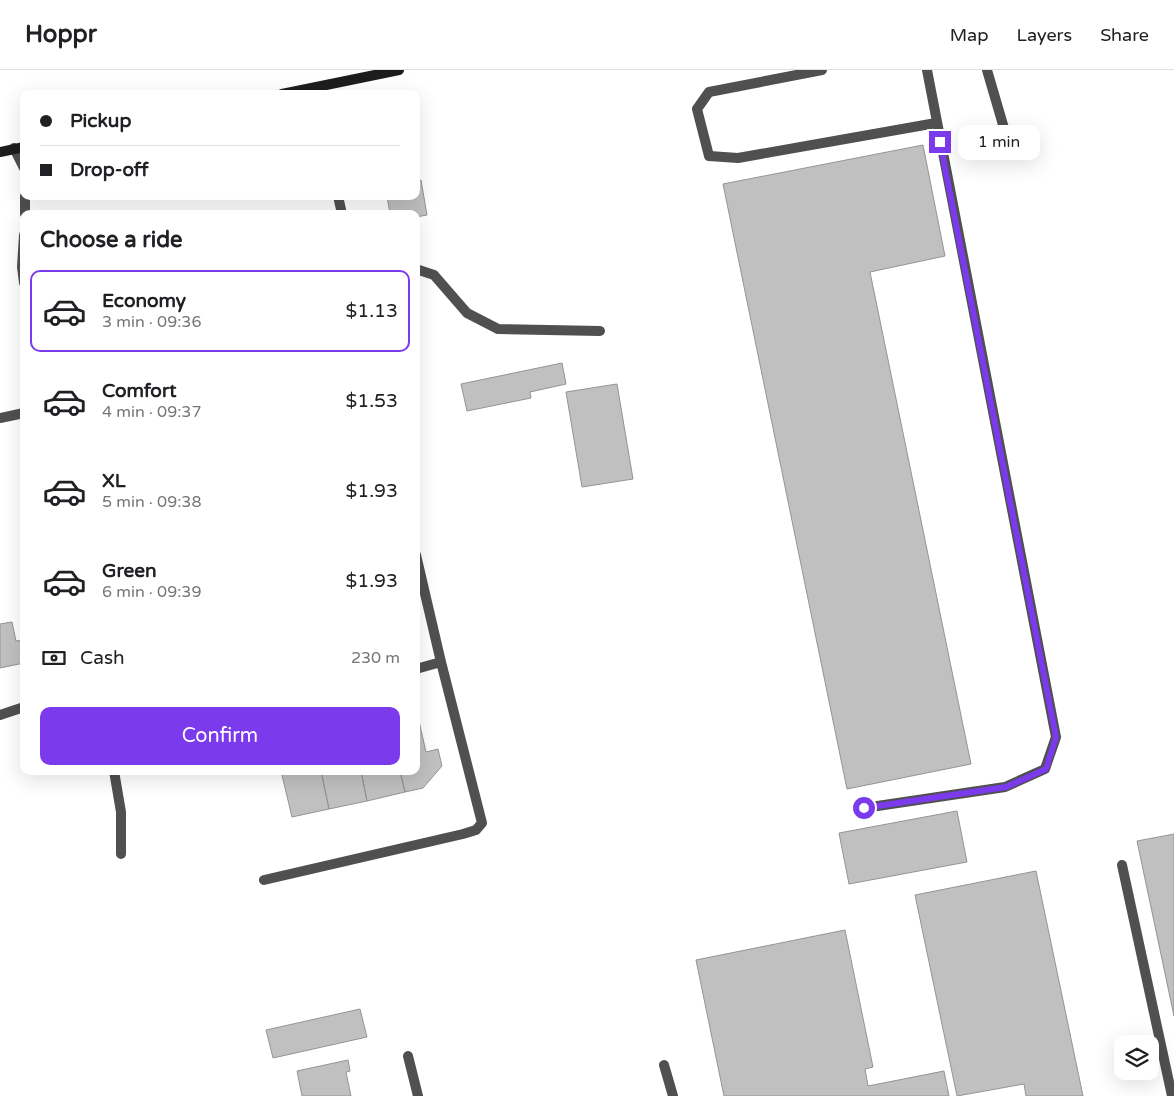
<!DOCTYPE html>
<meta charset="utf-8">
<style>
:root{--surface:#fff;--page:#f6f6f6;--text:#202124;--muted:#757577;--line:#e0e0e0;--accent:#7c3aed}
body{margin:0;font-family:"Varela Round",sans-serif;background:var(--page);color:var(--text);height:100vh;display:flex;flex-direction:column;font-size:19px;white-space:nowrap}
*{box-sizing:border-box;margin:0}
p{font-size:16px;color:var(--muted)}
.icon{flex:none;width:28px;height:28px;fill:none;stroke:currentColor;stroke-width:2;stroke-linecap:round;stroke-linejoin:round}
.map{position:relative;flex:1;overflow:hidden}
.sheet{position:absolute;left:20px;top:140px;width:400px;height:565px;display:flex;flex-direction:column;background:var(--surface);border-radius:10px;box-shadow:0 5px 20px #0002}
.sheet>*{flex:none}
.top-card{position:absolute;left:20px;top:20px;width:400px;height:110px;border-radius:10px;box-shadow:0 5px 20px #0002;display:grid;align-content:center;height:110px;padding:0 20px;background:var(--surface)}
.fabs{position:absolute;left:1114px;top:965px;display:grid;gap:10px}
.fabs a{display:grid;place-items:center;width:45px;height:45px;border-radius:10px;background:var(--surface);box-shadow:0 5px 20px #0002;font-size:25px}
.end{position:absolute;width:22px;height:22px;margin:-11px;border:6px solid #7c3aed;background:#fff;box-shadow:0 0 0 2px #fff}
.from{border-radius:50%}
.bubble{position:absolute;height:35px;border-radius:10px;background:var(--surface);box-shadow:0 5px 20px #0002;font-size:16px;font-weight:600;line-height:35px;text-align:center}
.top-card b{display:flex;align-items:center;gap:18px;height:48px;font-size:19px}
.top-card b+b{border-top:1px solid var(--line)}
.top-card i{width:12px;height:12px;background:var(--text)}
ul{padding:0;list-style:none}
li{display:flex;align-items:center;gap:15px;height:82px;margin:0 10px 8px;padding:0 10px;border:2px solid transparent;border-radius:10px}
li div{flex:1}
li b{display:block;font-size:19px}
li em{font-style:normal;font-weight:600}
li.on{border-color:var(--accent)}
li>.icon{width:45px;height:45px;stroke-width:1.5}
h2{padding:0 20px;font-size:22px;line-height:60px}
.pay{display:flex;align-items:center;gap:12px;height:55px;padding:0 20px;font-size:19px}
.pay p{margin-inline-start:auto}
.cta{display:flex;gap:10px;margin-top:auto;padding:10px 20px}
.cta a{flex:1;height:58px;border-radius:10px;background:var(--accent);color:#fff;font-size:20px;font-weight:600;line-height:58px;text-align:center}
header{display:flex;align-items:center;gap:30px;box-sizing:border-box;height:70px;padding:0 25px;background:var(--surface);border-bottom:1px solid var(--line)}
header strong{font-size:24px}
nav{display:flex;gap:28px;margin-inline-start:auto;font-size:18px}
.map>svg:first-child{display:block}
</style>
<header>
<strong>Hoppr</strong>
<nav><a>Map</a><a>Layers</a><a>Share</a></nav>
</header>
<div class="map">
<svg width="1174" height="1026" viewBox="0 0 1174 1026">
<rect width="100%" height="100%" fill="#fff"/>
<path fill="#c0c0c0" stroke="#949494" d="M923,75L945,186L870,202L971,694L847,719L723,114Z
M421,110L427,145L416,147V144H390L387,126H416V111Z
M562,293L566,314L530,322L531,328L467,341L461,314Z
M617,314L633,409L582,417L566,322Z
M12,552L16,571L24,570V593L0,598V554Z
M416,638L426,682L438,679L442,696L423,718L405,722L400,701H416Z
M281,701H321L329,739L292,747Z
M321,701H361L367,731L329,739Z
M361,701H400L405,722L367,731Z
M957,741L967,792L849,814L839,763Z
M1174,764V946L1137,771Z
M1036,801L1083,1026H1026L1024,1014L957,1026L915,825Z
M845,860L873,997L865,999L868,1016L944,1001L949,1026H724L696,890Z
M360,939L367,967L273,988L266,960Z
M348,990L350,1001L346,1002L351,1026H302L297,1001Z"/>
<g fill="none" stroke-linecap="round" stroke-linejoin="round">
<path stroke="#505050" stroke-width="10" d="M822,0L709,22L697,39L709,86L738,88L936,53
M987,0L1006,65
M14,78L24,98
M338,126L342,144
M25,144V126
M24,165L22,197L24,213
M416,199L434,205L467,243L498,259L600,261
M0,348L24,343
M416,599L441,592
M0,645L24,637
M114,701L121,742V784
M864,738L1005,717L1045,699L1056,667L927,0
M1122,795L1172,1026
M264,810L463,764L476,760L482,753L441,592L416,485
M408,986L418,1026
M664,995L673,1026"/>
<path stroke="#1d1d1d" stroke-width="10" d="M282,24L399,0
M0,82L24,77"/>
</g>
<g fill="none" stroke-linecap="round" stroke-linejoin="round">
<path stroke="#7c3aed" stroke-width="6" d="M864,738L1006,717L1046,699L1056,667L940,72"/>
</g>
</svg>
<div class="fabs">
<a><svg class="icon" aria-label="layers" viewBox="0 0 24 24"><path d="M12 4l9 5-9 5-9-5zM3 14l9 5 9-5"/></svg></a>
</div>
<i class="end from" style="left:864px;top:738px"></i>
<i class="end" style="left:940px;top:72px"></i>
<div class="bubble" style="left:958px;top:55px;width:82px">1 min</div>
<div class="top-card">
<b><i class="from"></i>Pickup</b>
<b><i></i>Drop-off</b>
</div>
<section class="sheet">
<h2>Choose a ride</h2>
<ul>
<li class="on"><svg class="icon" aria-label="car" viewBox="0 0 24 24"><path d="M5 17H2v-5l4-1 3-4h7l3 4 3 1v5h-3M9 17h6M6 11h13"/><circle cx="7" cy="17" r="2"/><circle cx="17" cy="17" r="2"/></svg><div><b>Economy</b><p>3 min · 09:36</p></div><em>$1.13</em></li>
<li><svg class="icon" aria-label="car" viewBox="0 0 24 24"><path d="M5 17H2v-5l4-1 3-4h7l3 4 3 1v5h-3M9 17h6M6 11h13"/><circle cx="7" cy="17" r="2"/><circle cx="17" cy="17" r="2"/></svg><div><b>Comfort</b><p>4 min · 09:37</p></div><em>$1.53</em></li>
<li><svg class="icon" aria-label="car" viewBox="0 0 24 24"><path d="M5 17H2v-5l4-1 3-4h7l3 4 3 1v5h-3M9 17h6M6 11h13"/><circle cx="7" cy="17" r="2"/><circle cx="17" cy="17" r="2"/></svg><div><b>XL</b><p>5 min · 09:38</p></div><em>$1.93</em></li>
<li><svg class="icon" aria-label="car" viewBox="0 0 24 24"><path d="M5 17H2v-5l4-1 3-4h7l3 4 3 1v5h-3M9 17h6M6 11h13"/><circle cx="7" cy="17" r="2"/><circle cx="17" cy="17" r="2"/></svg><div><b>Green</b><p>6 min · 09:39</p></div><em>$1.93</em></li>
</ul>
<div class="pay"><svg class="icon" aria-label="cash" viewBox="0 0 24 24"><path d="M3 7h18v10H3z"/><circle cx="12" cy="12" r="2"/></svg>Cash<p>230 m</p></div>
<div class="cta"><a>Confirm</a></div>
</section>
</div>
